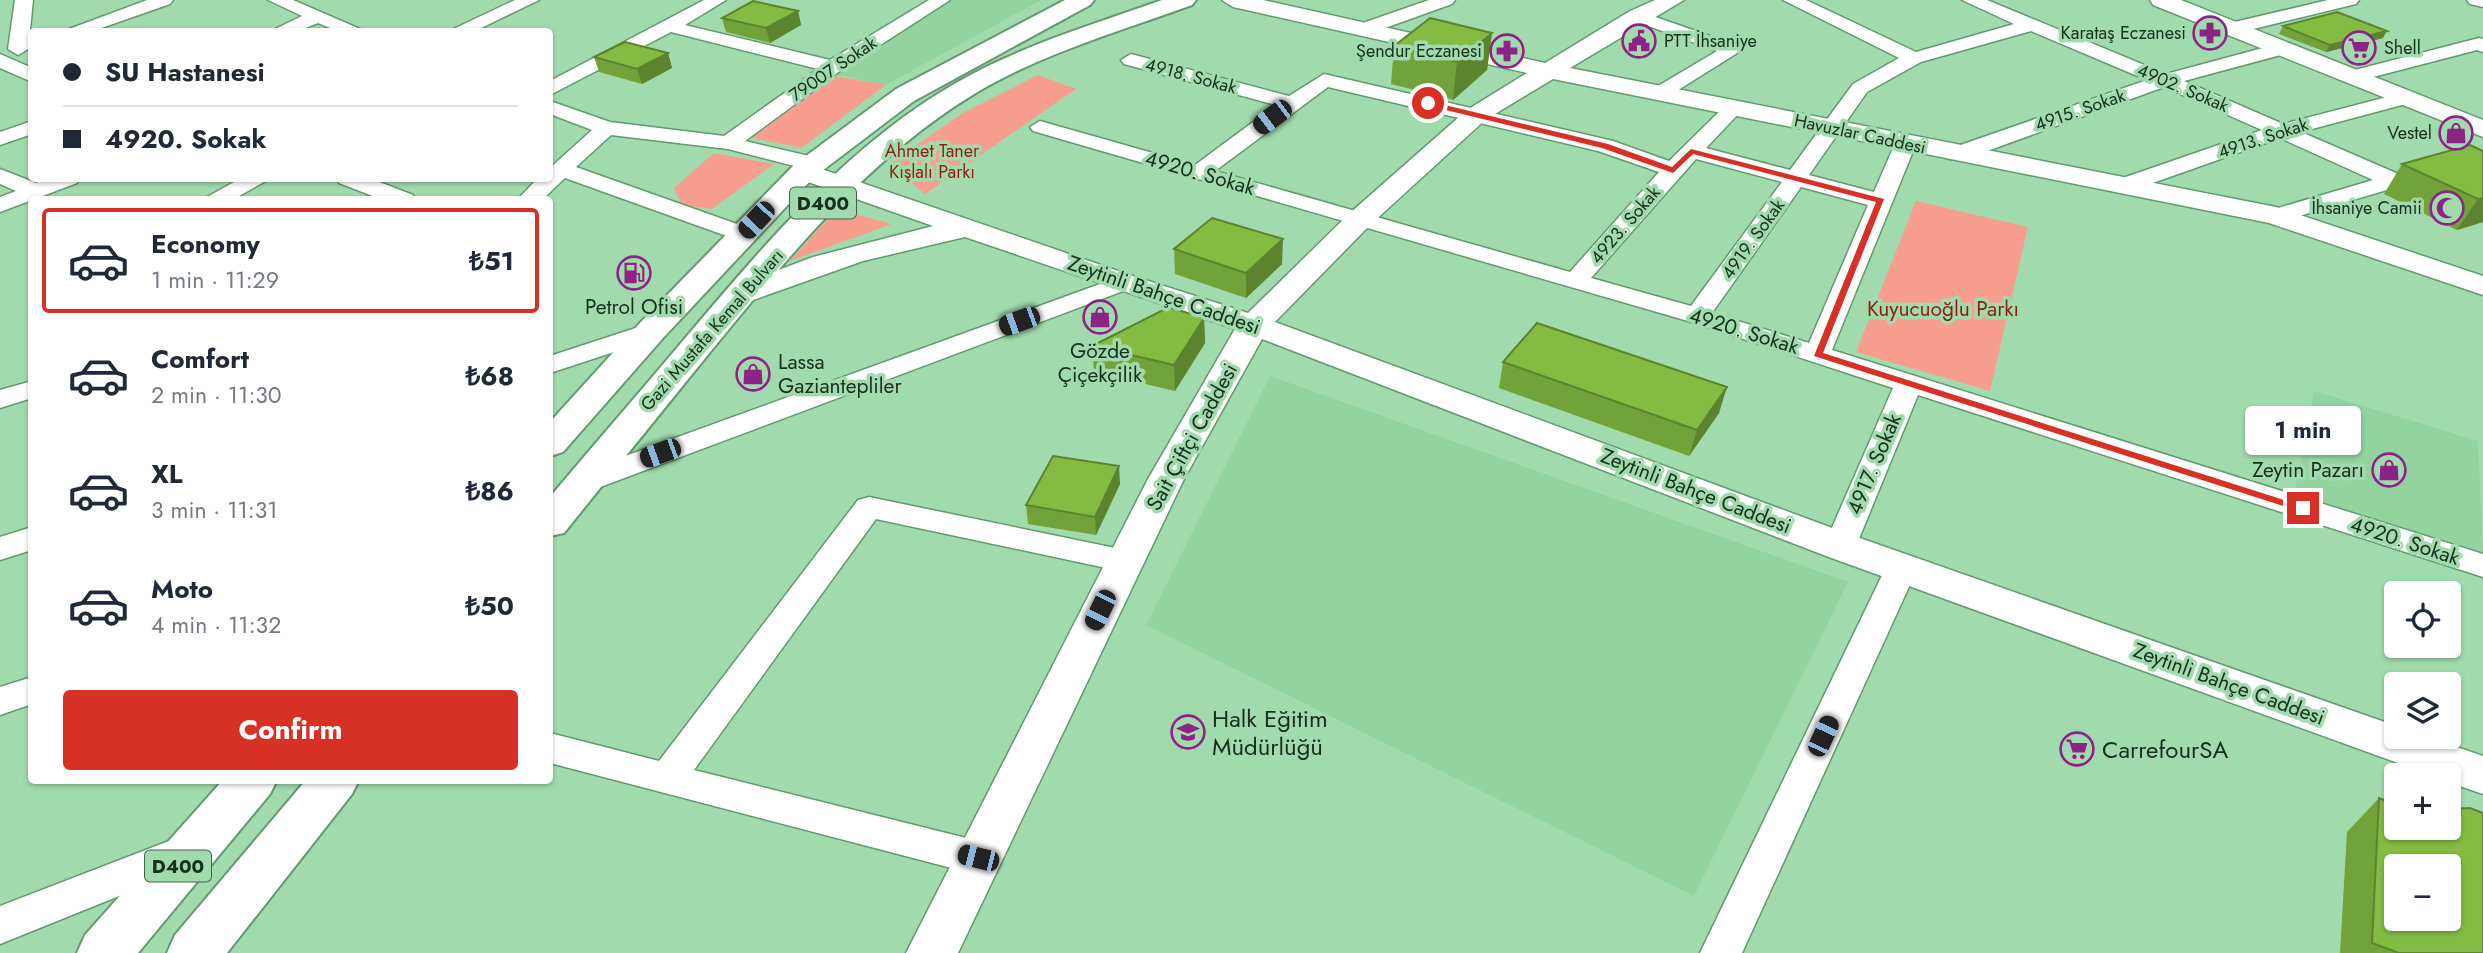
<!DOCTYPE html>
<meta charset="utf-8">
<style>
:root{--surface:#fff;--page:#f6f6f7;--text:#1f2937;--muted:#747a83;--line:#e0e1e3;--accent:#d93025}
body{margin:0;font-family:Jost,sans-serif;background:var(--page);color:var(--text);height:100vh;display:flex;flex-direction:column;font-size:26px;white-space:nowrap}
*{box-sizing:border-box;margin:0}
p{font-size:23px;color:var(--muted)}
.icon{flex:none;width:38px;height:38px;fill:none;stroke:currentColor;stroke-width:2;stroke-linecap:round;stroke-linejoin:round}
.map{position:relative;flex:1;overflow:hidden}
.details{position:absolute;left:28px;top:196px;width:525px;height:588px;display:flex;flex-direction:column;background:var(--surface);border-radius:7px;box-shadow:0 2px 5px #0004}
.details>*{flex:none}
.guide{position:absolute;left:28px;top:28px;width:525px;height:154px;border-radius:7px;box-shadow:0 2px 5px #0004;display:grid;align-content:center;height:154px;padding:0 35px;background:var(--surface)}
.fabs{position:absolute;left:2384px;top:581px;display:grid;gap:14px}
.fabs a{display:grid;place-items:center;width:77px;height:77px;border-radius:7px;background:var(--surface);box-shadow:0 2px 5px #0004;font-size:35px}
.end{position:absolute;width:32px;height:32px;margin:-16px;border:9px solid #d93025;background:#fff;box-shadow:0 0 0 4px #fff}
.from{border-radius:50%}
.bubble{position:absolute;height:49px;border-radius:7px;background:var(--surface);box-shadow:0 2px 5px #0004;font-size:23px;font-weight:700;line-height:49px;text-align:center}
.car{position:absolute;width:21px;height:42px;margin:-21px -10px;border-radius:9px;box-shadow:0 0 5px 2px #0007;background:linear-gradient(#222 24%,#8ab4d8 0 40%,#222 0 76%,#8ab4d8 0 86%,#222 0)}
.guide b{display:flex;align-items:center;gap:24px;height:66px;font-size:26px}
.guide b+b{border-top:2px solid var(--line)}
.guide i{width:18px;height:18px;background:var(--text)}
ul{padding:12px 0 0;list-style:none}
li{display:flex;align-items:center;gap:21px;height:105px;margin:0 14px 10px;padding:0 21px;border:4px solid transparent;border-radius:7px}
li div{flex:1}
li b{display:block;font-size:26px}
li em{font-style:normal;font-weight:700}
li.on{border-color:var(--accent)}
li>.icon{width:63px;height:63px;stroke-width:1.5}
.cta{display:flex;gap:14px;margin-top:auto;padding:14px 35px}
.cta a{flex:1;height:80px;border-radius:7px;background:var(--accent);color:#fff;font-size:28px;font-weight:700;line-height:80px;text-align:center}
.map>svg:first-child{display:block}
</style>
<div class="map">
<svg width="2483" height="953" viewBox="0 0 2483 953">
<rect width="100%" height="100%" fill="#a1dbad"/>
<path fill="#92d3a0" d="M951,0H1041L886,85L833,74Z
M1270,376L1848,582L1694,896L1146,625Z
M2314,391L2478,441L2483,558L2293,500Z"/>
<path fill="#f89e8e" d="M1038,75L1076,89L925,194L900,173L893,161L963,113Z
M835,76L886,85L801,148L748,137Z
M714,153L774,164L712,209L682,205L674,188Z
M1916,201L2028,227L1990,391L1856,352Z
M837,209L892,224L790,261Z"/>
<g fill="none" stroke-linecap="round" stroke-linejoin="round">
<defs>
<path id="minor" d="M15,0H33L28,49L18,55L8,49Z
M147,0H173L170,4L90,32H61Z
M268,0H293L367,32H340L318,23L296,32H269L302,16Z
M515,0H539L473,32H447Z
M704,0H726L685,25L830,60L929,0H950L840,71L745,141L822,159L825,164L822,169L814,171L728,149L611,135L576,167L751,229L755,234L751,239H735L565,178L542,200H517L538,178H550V168L592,130L550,114V101L610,122L724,136L818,69L671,32L550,95V81Z
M1429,0H1455L1452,4L1371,33L1364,35L1355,29L1357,25Z
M1783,0H1806L1916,52L2014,24L1962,0H1987L2166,74L2285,42L2295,48L2292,52L2184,81L2283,124L2406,92L2413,94L2416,98L2413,102L2301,132L2396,173H2410L2413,178L2410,183L2276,223L2268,221L2264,216L2268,211L2373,180L2280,138L2130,191H2114L2111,186L2114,181L2262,130L2164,87L1965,159H1949L1946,154L1949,149L2147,80L2031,31L1921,62L1867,92L1809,175L1874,192L1897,139L1905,138L1916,144L1832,350L2483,554V577L1918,395L1856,546L1851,554L1840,557L1829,554L1824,546L1893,388L1688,321L1033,131L1030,127L1040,121L1195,165L1276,105L1124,64L1121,60L1131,54L1289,96L1324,74L1613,141L1669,161L1727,104L1734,102L1744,108L1706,148L1790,170L1853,84L1899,58ZM1328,87L1598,151L1659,172L1570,272L1215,171ZM1696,159L1782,182L1691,306L1591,278ZM1801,187L1868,205L1809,343L1712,313Z
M2328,0H2359L2356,4L2233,34L2224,28L2226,24Z
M2467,0H2483V7L2470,4Z
M1638,11L1739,46L1742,50L1667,97H1653L1650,93L1653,89L1717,51L1632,20L1629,16Z
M2479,38L2483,39V52L2477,50L2354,82L2344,76L2347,72Z
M0,54L32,68V82L0,68Z
M32,121V134L0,145V132Z
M0,169L36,183L48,178H80L77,183L0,212V197L16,191L0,184Z
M241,178H271L232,200H202Z
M336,178H369L413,195L416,200H383L339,183Z
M1122,276L1131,278L1134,283L1131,288L595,489L584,492L573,489L569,482L573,475Z
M651,323L660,325L664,331L660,337L550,373V356Z
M32,381V398L0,408V390Z
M869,497L1125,550L1136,553L1141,561L1136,569L1125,572L876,519L694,770L978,841L992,846L998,858L992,870L978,875L550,763V733L659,761L858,500Z
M32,527V550L0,560V537Z
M1902,556L1913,559L1918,567L1742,953H1700L1886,567L1891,559Z
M32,677V704L0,715V687Z
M182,836L196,841L202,853L196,865L0,944V906Z"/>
<path id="tertiary" d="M1222,0H1263L1545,63L1630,11L1655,0H1684L1570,68L2276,207L2483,276V295L2269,223L1553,79L1485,120L1370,225L1275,322L1854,536L2396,726V737H2428L2483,756V794L2448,782V775H2431L1826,556L1262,339L1184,479L958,953H906L1148,479L1235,329L965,237L863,261L739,305L728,303L723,296L728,289L813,257L933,226L794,177L790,171L794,165L804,163L1133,276L1248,313L1350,213L1467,110L1527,73L1233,7Z
M2150,0H2181L2483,120V137L2153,5Z"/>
<path id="trunk" d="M1065,0H1094L1090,5L914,101L814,177L663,338L563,452L550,456V422L639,324L794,165L896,89Z
M1162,0H1196L1192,5C1118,32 1039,54 971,96C867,160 788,257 711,351C662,411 613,472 564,533L550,536V497C595,443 642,390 687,336C766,243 848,145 956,83C1020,46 1092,25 1162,0Z
M223,780H277L270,794L138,953H77L85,935Z
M306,780H359L352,794L227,953H167L175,935Z"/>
</defs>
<use href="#minor" stroke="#629a6f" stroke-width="3"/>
<use href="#tertiary" stroke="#629a6f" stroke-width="3"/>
<use href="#trunk" stroke="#629a6f" stroke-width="4"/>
<use href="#minor" fill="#fff" fill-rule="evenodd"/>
<use href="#tertiary" fill="#fff" fill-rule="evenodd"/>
<use href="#trunk" fill="#fff" fill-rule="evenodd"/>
</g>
<path fill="#72a23a" d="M798,11L801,25L770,43L726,32L722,18Z
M1430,18L1492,33L1487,70L1453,100L1391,84L1394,46Z
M2283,26L2383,38L2326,52L2279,34Z
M668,53L672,68L642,84L599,72L594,57Z
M2483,151V222L2457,230L2384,194L2402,164Z
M1174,249L1282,264L1246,298L1175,274Z
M1204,318L1205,343L1175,391L1094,372L1092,346Z
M1503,362L1719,413L1689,456L1499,388Z
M1120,484L1096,535L1028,524L1026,505Z
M2379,798L2396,828L2483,953H2340L2347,832Z"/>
<path fill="#5c842f" d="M798,11L801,25L770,43L766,28Z
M2387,31L2383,38L2326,52L2330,45Z
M1492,33L1487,70L1453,100L1457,62Z
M668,53L672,68L642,84L637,69Z
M2483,198V222L2457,230L2478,199Z
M1283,239L1282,264L1246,298V273Z
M1204,318L1205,343L1175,391L1174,365Z
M1727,387L1719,413L1689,456L1697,430Z
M1119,466L1120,484L1096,535L1095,517Z"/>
<path fill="#84bc43" stroke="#5c842f" stroke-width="2" fill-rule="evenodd" d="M753,1L798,11L766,28L722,18Z
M2337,12L2387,31L2330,45L2283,26Z
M1430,18L1492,33L1457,62L1394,46Z
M625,42L668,53L637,69L594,57Z
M2470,145L2483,151V198L2478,199L2402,164Z
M1212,218L1283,239L1246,273L1174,249Z
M1169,307L1204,318L1174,365L1092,346Z
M1537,323L1727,387L1697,430L1503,362Z
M1053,456L1119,466L1095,517L1026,505Z
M2379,798L2396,805V828H2448V809L2470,808L2483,813V953H2399L2372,943ZM2396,866H2448V919H2396Z"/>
<path fill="#d93025" d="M1428,101L1608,144L1672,167L1691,149L1884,199L1823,353L2309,508L2299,511L1814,356L1876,202L1693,154L1673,173L1602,148L1425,105Z"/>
<defs>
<symbol id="pharmacy-ring" viewBox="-11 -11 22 22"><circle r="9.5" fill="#a1dbad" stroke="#8d2287" stroke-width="1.5"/><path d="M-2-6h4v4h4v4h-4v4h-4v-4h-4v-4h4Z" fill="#8d2287"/></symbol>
<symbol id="civic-ring" viewBox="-11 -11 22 22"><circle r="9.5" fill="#a1dbad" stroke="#8d2287" stroke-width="1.5"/><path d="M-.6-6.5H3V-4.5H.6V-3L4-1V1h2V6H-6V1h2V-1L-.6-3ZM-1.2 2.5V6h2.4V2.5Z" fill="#8d2287"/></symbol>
<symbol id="supermarket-ring" viewBox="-11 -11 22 22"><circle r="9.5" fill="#a1dbad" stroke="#8d2287" stroke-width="1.5"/><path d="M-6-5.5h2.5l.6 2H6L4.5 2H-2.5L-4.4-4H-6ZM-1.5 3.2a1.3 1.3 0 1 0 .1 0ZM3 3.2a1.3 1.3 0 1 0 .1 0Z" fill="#8d2287"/></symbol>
<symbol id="shop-ring" viewBox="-11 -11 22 22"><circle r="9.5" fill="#a1dbad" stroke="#8d2287" stroke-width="1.5"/><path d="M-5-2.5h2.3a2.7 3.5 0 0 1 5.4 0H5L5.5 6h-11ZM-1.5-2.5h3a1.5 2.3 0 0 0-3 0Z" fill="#8d2287"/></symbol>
<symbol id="mosque-ring" viewBox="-11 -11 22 22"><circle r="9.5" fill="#a1dbad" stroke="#8d2287" stroke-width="1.5"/><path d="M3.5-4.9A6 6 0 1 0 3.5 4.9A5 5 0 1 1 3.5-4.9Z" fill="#8d2287"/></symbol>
<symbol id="fuel-ring" viewBox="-11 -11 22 22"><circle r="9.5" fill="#a1dbad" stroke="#8d2287" stroke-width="1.5"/><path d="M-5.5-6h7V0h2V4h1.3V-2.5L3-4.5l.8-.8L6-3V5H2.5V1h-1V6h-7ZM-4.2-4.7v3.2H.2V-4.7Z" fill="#8d2287"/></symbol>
<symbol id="school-ring" viewBox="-11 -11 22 22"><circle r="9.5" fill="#a1dbad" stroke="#8d2287" stroke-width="1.5"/><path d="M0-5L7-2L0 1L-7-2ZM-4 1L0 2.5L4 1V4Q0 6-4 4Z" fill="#8d2287"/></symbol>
</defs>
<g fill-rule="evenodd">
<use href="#pharmacy-ring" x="2191" y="14" width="38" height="38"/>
<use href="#civic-ring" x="1620" y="22" width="38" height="38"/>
<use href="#supermarket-ring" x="2340" y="29" width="38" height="38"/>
<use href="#pharmacy-ring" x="1488" y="32" width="38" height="38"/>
<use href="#shop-ring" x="2437" y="114" width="38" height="38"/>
<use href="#mosque-ring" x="2428" y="189" width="38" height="38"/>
<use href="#fuel-ring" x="615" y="254" width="38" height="38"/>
<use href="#shop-ring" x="1081" y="298" width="38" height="38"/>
<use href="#shop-ring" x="734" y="355" width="38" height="38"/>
<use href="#shop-ring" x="2370" y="451" width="38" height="38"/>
<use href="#school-ring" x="1169" y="713" width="38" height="38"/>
<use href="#supermarket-ring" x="2058" y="730" width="38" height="38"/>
</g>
<g text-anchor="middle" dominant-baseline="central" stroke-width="7" stroke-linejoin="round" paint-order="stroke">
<g font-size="18" fill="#172f1d" stroke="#a1dbad" text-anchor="end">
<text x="2186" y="33">Karataş Eczanesi</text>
<text x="1664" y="41" text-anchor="start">PTT İhsaniye</text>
<text x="2384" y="48" text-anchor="start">Shell</text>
<text x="1482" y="51">Şendur Eczanesi</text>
<text x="2432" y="133">Vestel</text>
<text x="2422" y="208">İhsaniye Camii</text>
</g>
<g font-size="18" fill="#172f1d" stroke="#a1dbad">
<text transform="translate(833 69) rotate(-34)">79007 Sokak</text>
<text transform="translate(1191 76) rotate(15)">4918. Sokak</text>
<text transform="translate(2183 88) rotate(23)">4902. Sokak</text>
<text transform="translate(2080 110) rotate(-19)">4915. Sokak</text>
<text transform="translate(1860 134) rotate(12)">Havuzlar Caddesi</text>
<text transform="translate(2263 138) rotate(-18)">4913. Sokak</text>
<text transform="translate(1625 225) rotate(-49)">4923. Sokak</text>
<text transform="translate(1753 239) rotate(-54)">4919. Sokak</text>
<text transform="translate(712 330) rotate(-49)">Gazi Mustafa Kemal Bulvarı</text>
</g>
<g font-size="18" fill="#921e10" stroke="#a1dbad">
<text x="932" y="151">Ahmet Taner<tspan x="932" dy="21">Kışlalı Parkı</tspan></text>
</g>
<g fill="#a1dbad" stroke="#406348" stroke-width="2">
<rect x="790" y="187.5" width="66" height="31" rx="5"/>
<rect x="145" y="850.5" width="66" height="31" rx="5"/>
</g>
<g font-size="19" font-weight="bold" fill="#172f1d">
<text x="823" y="203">D400</text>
<text x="178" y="866">D400</text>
</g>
<g font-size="21" fill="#172f1d" stroke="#a1dbad">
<text transform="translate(1200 173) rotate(16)">4920. Sokak</text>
<text transform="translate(1164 295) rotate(19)">Zeytinli Bahçe Caddesi</text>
<text transform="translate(1744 331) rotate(17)">4920. Sokak</text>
<text transform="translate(1192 437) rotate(-61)">Sait Çiftçi Caddesi</text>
<text transform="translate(1874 464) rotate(-67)">4917. Sokak</text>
<text transform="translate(1696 491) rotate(21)">Zeytinli Bahçe Caddesi</text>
<text transform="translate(2405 541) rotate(18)">4920. Sokak</text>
<text transform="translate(2229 684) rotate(20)">Zeytinli Bahçe Caddesi</text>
</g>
<g font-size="21" fill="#172f1d" stroke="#a1dbad">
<text x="634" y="307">Petrol Ofisi</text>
<text x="1100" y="351">Gözde<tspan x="1100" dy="24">Çiçekçilik</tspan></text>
<text x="778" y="362" text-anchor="start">Lassa<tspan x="778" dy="24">Gaziantepliler</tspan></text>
<text x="2364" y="470" text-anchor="end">Zeytin Pazarı</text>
</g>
<g font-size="21" fill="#921e10" stroke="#a1dbad">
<text x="1943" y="309">Kuyucuoğlu Parkı</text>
</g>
<g font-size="24" fill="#172f1d" stroke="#a1dbad" text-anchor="start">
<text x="1212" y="718">Halk Eğitim<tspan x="1212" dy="28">Müdürlüğü</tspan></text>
<text x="2102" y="749">CarrefourSA</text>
</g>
</g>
</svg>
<div class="fabs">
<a><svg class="icon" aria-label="locate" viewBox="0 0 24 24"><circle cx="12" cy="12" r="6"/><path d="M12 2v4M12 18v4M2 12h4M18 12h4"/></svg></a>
<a><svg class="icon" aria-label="layers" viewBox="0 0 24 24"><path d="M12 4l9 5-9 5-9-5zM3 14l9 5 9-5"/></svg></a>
<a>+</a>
<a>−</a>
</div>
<i class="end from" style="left:1428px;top:103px"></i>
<i class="end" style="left:2303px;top:508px"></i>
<div class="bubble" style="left:2245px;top:406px;width:116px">1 min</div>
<i class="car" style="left:1272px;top:117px;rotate:233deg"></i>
<i class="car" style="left:756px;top:220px;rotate:223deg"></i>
<i class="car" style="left:1019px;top:321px;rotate:250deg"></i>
<i class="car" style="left:660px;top:453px;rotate:250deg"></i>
<i class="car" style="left:1100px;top:610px;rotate:206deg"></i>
<i class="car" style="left:1823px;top:736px;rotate:25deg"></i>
<i class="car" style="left:978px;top:858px;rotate:284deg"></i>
<div class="guide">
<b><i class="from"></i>SU Hastanesi</b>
<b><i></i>4920. Sokak</b>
</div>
<section class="details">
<ul>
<li class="on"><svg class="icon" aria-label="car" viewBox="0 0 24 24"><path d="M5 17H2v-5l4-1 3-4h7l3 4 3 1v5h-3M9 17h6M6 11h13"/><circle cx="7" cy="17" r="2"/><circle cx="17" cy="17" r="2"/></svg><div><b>Economy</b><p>1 min · 11:29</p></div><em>₺51</em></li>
<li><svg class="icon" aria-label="car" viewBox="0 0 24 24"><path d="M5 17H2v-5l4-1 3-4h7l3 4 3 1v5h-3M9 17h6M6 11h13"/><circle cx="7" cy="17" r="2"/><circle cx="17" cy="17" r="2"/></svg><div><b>Comfort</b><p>2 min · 11:30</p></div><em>₺68</em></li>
<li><svg class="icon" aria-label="car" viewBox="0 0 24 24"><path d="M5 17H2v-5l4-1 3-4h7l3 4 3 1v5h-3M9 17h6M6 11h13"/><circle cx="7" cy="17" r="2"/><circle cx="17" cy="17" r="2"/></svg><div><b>XL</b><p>3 min · 11:31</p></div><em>₺86</em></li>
<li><svg class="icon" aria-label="car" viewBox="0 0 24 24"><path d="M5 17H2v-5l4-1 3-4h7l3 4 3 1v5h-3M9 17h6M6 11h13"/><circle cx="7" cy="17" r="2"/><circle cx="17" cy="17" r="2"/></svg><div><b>Moto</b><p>4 min · 11:32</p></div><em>₺50</em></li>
</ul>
<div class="cta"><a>Confirm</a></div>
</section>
</div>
